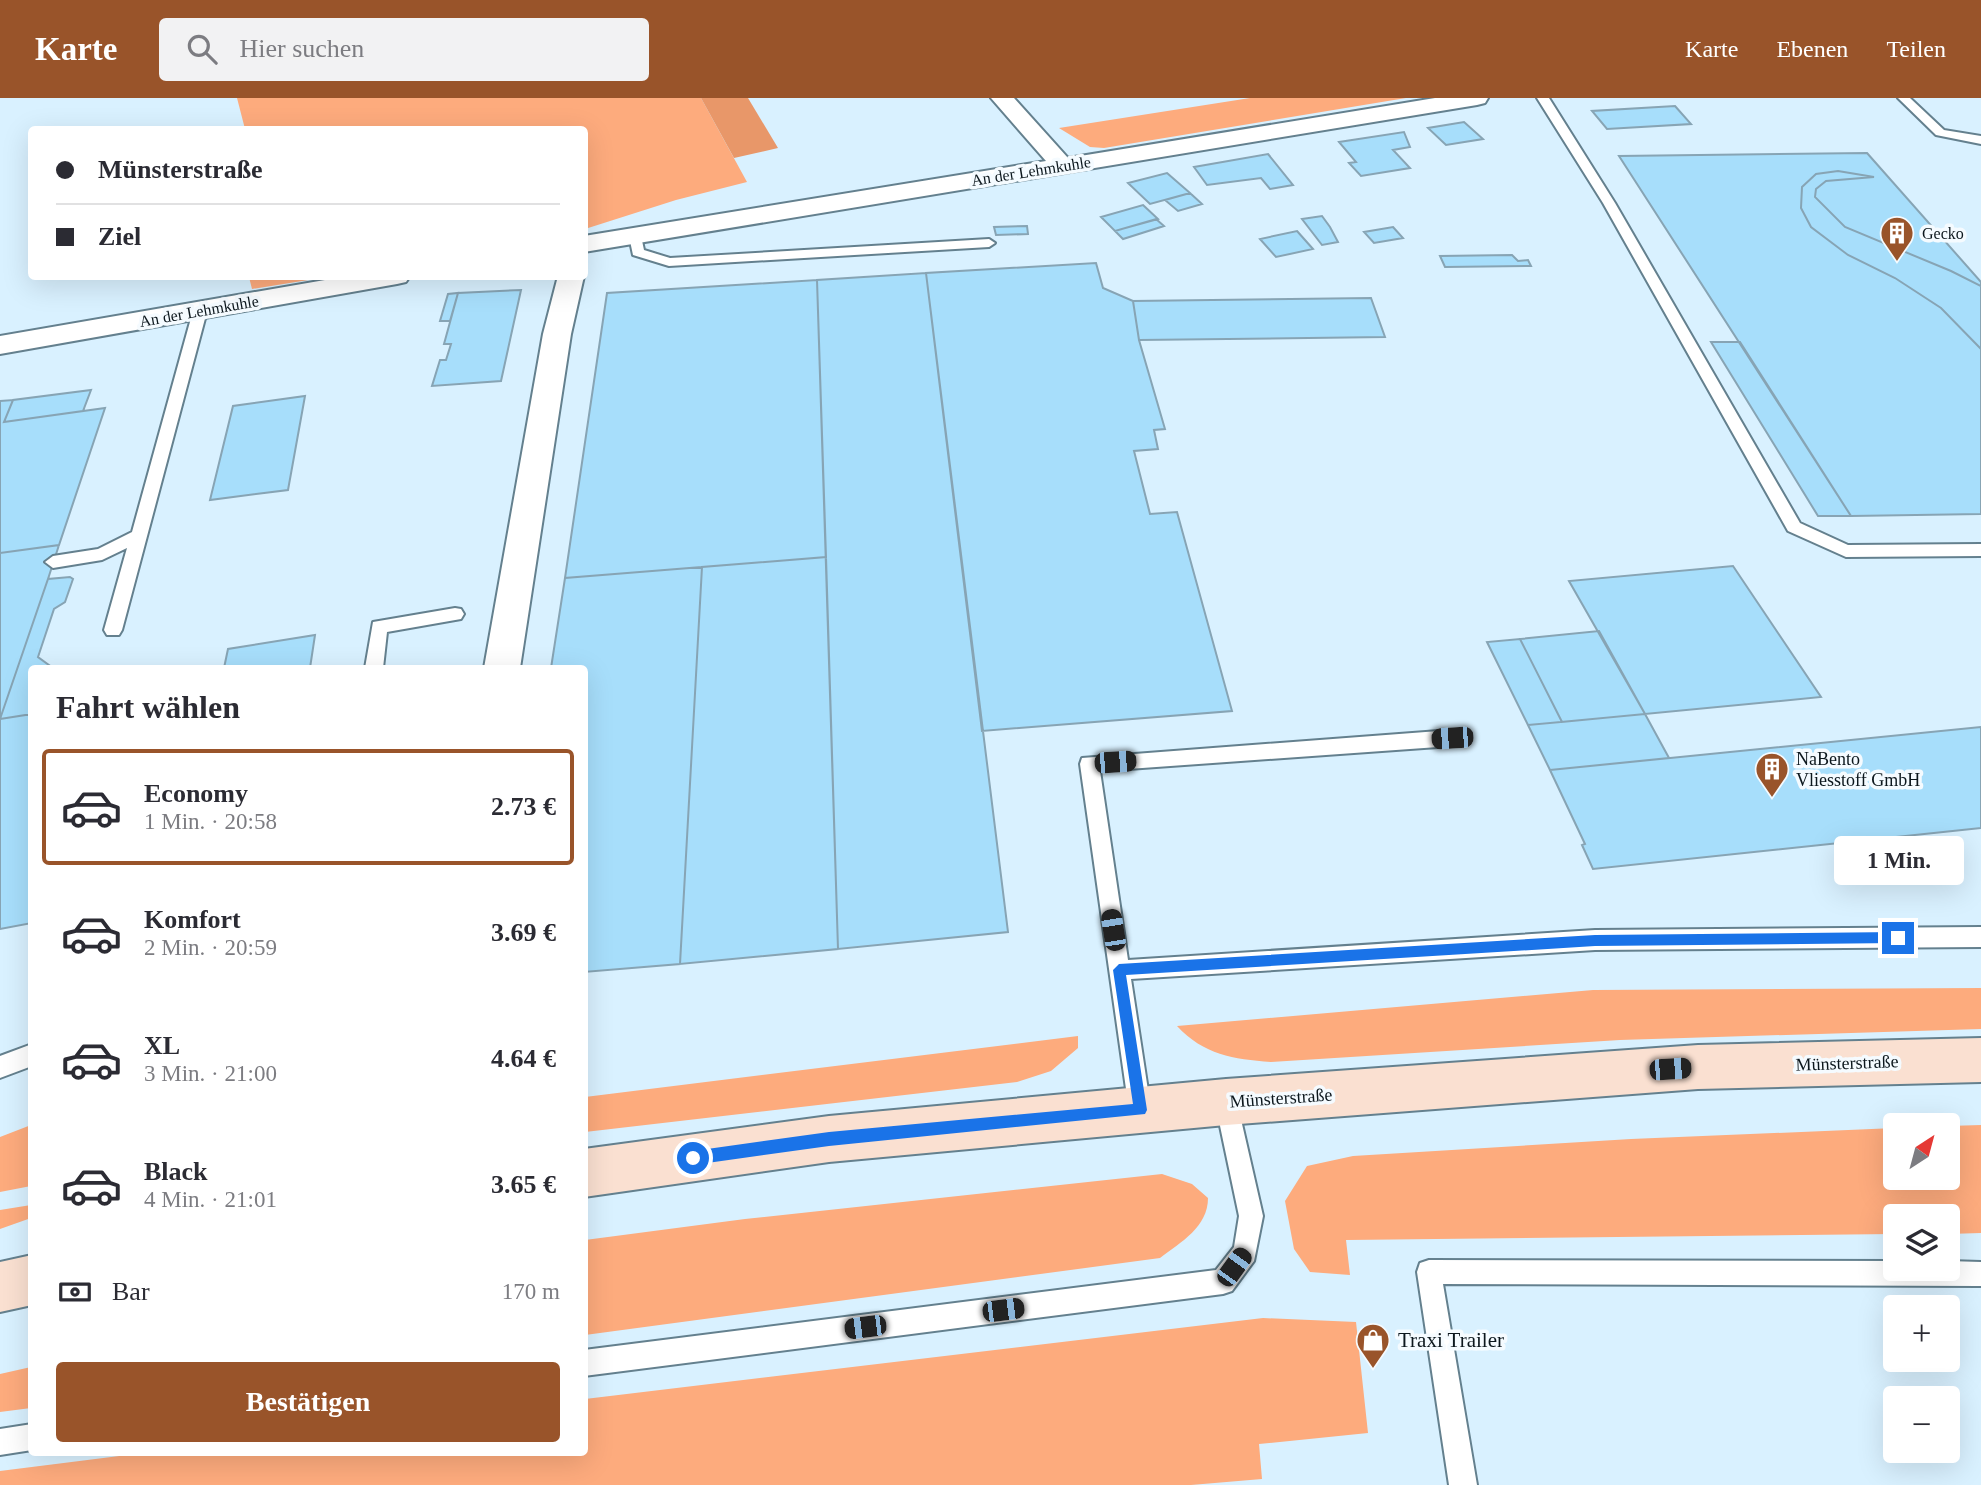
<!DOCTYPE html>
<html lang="de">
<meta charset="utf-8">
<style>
:root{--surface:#fff;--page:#f2f2f3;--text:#2b2b33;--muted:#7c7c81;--line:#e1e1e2;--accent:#99542a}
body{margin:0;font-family:Georgia,serif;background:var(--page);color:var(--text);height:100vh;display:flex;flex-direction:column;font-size:26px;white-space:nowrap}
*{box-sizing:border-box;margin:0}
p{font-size:23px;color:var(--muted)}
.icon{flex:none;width:38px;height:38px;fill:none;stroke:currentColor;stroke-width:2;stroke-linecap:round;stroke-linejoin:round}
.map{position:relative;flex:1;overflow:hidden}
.drawer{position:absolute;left:28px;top:567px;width:560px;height:791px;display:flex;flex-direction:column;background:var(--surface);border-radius:7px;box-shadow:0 7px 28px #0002}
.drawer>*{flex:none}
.hud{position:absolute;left:28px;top:28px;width:560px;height:154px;border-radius:7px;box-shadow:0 7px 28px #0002;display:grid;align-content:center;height:154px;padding:0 28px;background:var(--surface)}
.needle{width:46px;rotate:36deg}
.tools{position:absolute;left:1883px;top:1015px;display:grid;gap:14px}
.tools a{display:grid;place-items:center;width:77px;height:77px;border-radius:7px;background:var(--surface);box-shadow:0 7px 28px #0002;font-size:35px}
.end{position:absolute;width:32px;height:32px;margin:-16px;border:9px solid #1a73e8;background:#fff;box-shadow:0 0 0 4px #fff}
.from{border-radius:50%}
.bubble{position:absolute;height:49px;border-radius:7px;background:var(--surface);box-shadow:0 7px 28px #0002;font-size:23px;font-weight:700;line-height:49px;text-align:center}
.car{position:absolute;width:21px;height:42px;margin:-21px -10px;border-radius:9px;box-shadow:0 0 5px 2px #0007;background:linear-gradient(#222 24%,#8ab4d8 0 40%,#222 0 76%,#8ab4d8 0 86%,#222 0)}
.hud b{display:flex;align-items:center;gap:24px;height:66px;font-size:26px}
.hud b+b{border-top:2px solid var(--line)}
.hud i{width:18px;height:18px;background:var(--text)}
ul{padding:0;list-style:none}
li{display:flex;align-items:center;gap:21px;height:116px;margin:0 14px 10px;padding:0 14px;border:4px solid transparent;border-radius:7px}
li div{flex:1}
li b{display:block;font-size:26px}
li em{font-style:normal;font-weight:700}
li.current{border-color:var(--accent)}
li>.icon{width:63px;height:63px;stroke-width:1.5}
h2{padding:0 28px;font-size:32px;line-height:84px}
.pay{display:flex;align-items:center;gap:18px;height:77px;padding:0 28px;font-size:26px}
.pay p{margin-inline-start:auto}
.action{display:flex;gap:14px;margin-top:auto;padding:14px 28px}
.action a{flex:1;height:80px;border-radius:7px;background:var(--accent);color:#fff;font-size:28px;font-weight:700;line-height:80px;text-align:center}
header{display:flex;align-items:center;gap:42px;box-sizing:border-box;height:98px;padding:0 35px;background:var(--accent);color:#fff}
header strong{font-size:33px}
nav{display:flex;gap:38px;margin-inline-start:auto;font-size:24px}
.search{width:490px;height:63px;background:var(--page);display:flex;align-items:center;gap:18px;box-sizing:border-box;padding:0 24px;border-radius:7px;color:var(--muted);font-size:26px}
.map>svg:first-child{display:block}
</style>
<header>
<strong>Karte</strong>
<div class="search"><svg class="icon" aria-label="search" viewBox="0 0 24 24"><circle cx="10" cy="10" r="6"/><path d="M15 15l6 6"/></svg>Hier suchen</div>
<nav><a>Karte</a><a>Ebenen</a><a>Teilen</a></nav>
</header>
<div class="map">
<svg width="1981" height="1387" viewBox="0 0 1981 1387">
<rect width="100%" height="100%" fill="#d9f1ff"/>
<path fill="#fdab7d" d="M237,0H701L747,84L676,102L585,131L584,32L245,31Z
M1250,0H1406L1104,50L1090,49L1059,30Z
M249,179V178L327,179L252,191Z
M1981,890V931L1620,942L1271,964C1233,961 1204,957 1177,928L1593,892Z
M1078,938V950L1051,973L1017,984L585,1034V999Z
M31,1027V1088L0,1094V1039Z
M1981,1027V1135L1948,1136V1118H1895V1136L1346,1142L1350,1177L1310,1174L1294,1151L1285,1103L1307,1068L1353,1058L1631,1041L1895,1030V1080H1948V1028Z
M1162,1076L1192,1086L1208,1100C1208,1129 1181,1144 1160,1160L585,1237V1142L745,1121Z
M31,1107V1120L0,1131V1112Z
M1263,1220L1356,1224L1368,1335L1259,1346L1262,1381L1191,1387H0V1373L151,1354H584L585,1301Z
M31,1269V1310L0,1314V1276Z"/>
<path fill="#e89769" d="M701,0H748L778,50L734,60Z"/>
<path fill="#a7defb" stroke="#87a4b4" stroke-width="2" d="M1675,8L1691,26L1607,31L1592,13Z
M1464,24L1483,41L1446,47L1428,30Z
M1404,34L1410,49L1393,52L1410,70L1361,78L1349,65L1356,64L1339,44Z
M1867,55L1981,184V188L1951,173L1845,129L1815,99L1816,91L1826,83L1874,79L1838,73L1816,76L1802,89L1801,110L1811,129L1848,157L1895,180L1941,210L1981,251V416L1851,418L1619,58Z
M1268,56L1293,87L1270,91L1261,80L1207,87L1194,69Z
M1838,73L1874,79L1826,83L1816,91L1815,99L1845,129L1951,173L1981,188V251L1941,210L1895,180L1848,157L1811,129L1801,110L1802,89L1816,76Z
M1167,75L1190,95L1150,106L1128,85Z
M1190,95L1202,106L1178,113L1165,102Z
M1143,107L1158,121L1115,133L1101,119Z
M1322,118L1330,129L1338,144L1322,147L1302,121Z
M1156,121L1164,128L1123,141L1115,133Z
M1027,128L1028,136L996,137L994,129Z
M1393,129L1403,140L1374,145L1364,134Z
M1297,133L1313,151L1276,159L1260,141Z
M1512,157L1518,163L1528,162L1531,168L1445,169L1440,158Z
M1096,165L1103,190L1133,203L1139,242L1165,331L1154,332L1158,351L1134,353L1150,416L1177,414L1232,613L982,633L926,175Z
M926,175L1008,834L838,851L817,182Z
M817,182L826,459L565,480L607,195Z
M521,192L501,283L432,288L440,262H446L451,246H444L458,195Z
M458,195L450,223H440L448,196Z
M1371,200L1385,239L1139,242L1133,203Z
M1711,244H1740L1851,418H1818Z
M91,292L83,313L4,324L13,302Z
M305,298L288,392L210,402L233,308Z
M13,302L4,324L105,310L59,447L0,455V303Z
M59,447L48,481L0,621V455Z
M826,459L838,851L680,866L702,469Z
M1733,468L1821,599L1645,616L1569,483Z
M702,469L680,866L584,874V570H551L565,480Z
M70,479L73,481L65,504L54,511L38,559L53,570H32V616L0,621L48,481Z
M1599,533L1645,616L1562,624L1520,541Z
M315,537L310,570H224L228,551Z
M1520,541L1562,624L1528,627L1487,544Z
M32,616V825L0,831V621Z
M1645,616L1669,660L1550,672L1528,627Z
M1981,629V730L1593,771L1582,747L1585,746L1550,672Z"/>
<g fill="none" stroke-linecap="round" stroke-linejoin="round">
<defs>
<path id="lane" d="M1537,0H1549L1615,105L1800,425L1848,447L1981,446V458L1846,459L1788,433L1603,105Z
M1898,0H1910L1944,32L1981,38V46L1936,37Z
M635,134L641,138L644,152L670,160L989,141L995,145L989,149L669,168L633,157L629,138Z
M200,209L207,213L122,532L119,537H107L104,532L127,450L102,462L53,470L45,464L53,458L98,451L132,434L193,213Z
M455,510L461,511L464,516L461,521L387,534L383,570H365L373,524Z
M1452,632L1459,635L1461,640L1459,645L1452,648L1100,673L1128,862L1595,832L1981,829V849L1595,852L1131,881L1151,1012L1148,1020L1140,1023L1132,1020L1129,1012L1080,666L1082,660Z
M32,946V968L0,980V958Z
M1226,993L1234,996L1237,1004L1263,1118L1254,1163L1232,1193L1223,1196L584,1278V1252L1216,1172L1234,1149L1239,1118L1215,1004L1218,996Z
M1429,1162L1895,1163V1171H1948V1163L1981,1164V1188L1443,1186L1477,1387H1449L1417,1174L1420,1165Z
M32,1326V1352L0,1357V1331Z"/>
<path id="street" d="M991,0H1014L1068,60L1435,0H1488L1485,5L1477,7L584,154V138L1046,63Z
M348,178H410L406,184L397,186L0,256V238Z
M558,178H584L571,236L520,570H484L543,236Z"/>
<path id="secondary" d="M1981,940V984L1698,991L1226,1027L829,1064L584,1099V1051L829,1018L1226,981L1698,947Z
M32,1157V1207L0,1214V1164Z"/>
</defs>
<use href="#lane" stroke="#64808e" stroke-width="4"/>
<use href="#street" stroke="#64808e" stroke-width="4"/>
<use href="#secondary" stroke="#64808e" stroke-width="4"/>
<use href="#lane" fill="#fff" fill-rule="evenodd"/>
<use href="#street" fill="#fff" fill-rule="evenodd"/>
<use href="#secondary" fill="#fae0d1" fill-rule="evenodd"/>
</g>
<path fill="#1a73e8" d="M1898,834L1904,840L1898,845L1595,848L1126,877L1147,1012L1145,1016L829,1048L693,1067L686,1060L693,1053L829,1034L1133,1006L1113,872L1119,866L1595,837Z"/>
<defs>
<symbol id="building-pin" viewBox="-11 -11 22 30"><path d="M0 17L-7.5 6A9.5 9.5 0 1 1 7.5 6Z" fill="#99542a" stroke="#f5fbff"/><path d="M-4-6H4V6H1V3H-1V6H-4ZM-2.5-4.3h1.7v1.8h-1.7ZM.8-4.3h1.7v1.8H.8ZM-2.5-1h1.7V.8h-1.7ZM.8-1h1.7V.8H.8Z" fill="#fff"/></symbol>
<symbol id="shop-pin" viewBox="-11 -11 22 30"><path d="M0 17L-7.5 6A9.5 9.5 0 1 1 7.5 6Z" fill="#99542a" stroke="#f5fbff"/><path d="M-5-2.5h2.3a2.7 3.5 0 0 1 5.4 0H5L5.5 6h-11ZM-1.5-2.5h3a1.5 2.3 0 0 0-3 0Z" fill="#fff"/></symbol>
</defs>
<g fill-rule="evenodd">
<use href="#building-pin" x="1878" y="116" width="38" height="52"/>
<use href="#building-pin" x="1753" y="652" width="38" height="52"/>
<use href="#shop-pin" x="1354" y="1223" width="38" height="52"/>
</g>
<g text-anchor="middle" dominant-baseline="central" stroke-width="7" stroke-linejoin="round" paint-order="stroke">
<g font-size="16" fill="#0c171d" stroke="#f5fbff">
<text transform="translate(1031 73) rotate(-9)">An der Lehmkuhle</text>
<text transform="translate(199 213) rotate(-10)">An der Lehmkuhle</text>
</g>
<g font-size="16" fill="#0c171d" stroke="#f5fbff" text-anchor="start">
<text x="1922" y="135">Gecko</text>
</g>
<g font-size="18" fill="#0c171d" stroke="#f5fbff" text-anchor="start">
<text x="1796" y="661">NaBento<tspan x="1796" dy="21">Vliesstoff GmbH</tspan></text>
</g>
<g font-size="18" fill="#0c171d" stroke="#f5fbff">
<text transform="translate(1847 965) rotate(-2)">Münsterstraße</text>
<text transform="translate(1281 1000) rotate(-4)">Münsterstraße</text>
</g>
<g font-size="21" fill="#0c171d" stroke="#f5fbff" text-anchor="start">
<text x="1398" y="1242">Traxi Trailer</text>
</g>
</g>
</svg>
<div class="tools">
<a><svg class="needle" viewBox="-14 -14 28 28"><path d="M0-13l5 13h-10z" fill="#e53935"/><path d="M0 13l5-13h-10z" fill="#7c7c81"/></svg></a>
<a><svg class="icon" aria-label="layers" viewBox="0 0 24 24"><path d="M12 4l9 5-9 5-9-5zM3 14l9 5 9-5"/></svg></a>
<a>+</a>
<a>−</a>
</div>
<i class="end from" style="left:693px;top:1060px"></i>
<i class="end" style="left:1898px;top:840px"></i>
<div class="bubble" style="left:1834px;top:738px;width:130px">1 Min.</div>
<i class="car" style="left:1452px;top:640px;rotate:266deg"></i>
<i class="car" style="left:1115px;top:664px;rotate:86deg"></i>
<i class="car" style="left:1113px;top:832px;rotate:351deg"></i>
<i class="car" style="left:1670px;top:971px;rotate:86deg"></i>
<i class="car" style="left:1234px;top:1169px;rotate:36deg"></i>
<i class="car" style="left:1003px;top:1212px;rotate:83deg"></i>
<i class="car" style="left:865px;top:1229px;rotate:263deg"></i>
<div class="hud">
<b><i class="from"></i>Münsterstraße</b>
<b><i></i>Ziel</b>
</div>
<section class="drawer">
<h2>Fahrt wählen</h2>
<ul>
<li class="current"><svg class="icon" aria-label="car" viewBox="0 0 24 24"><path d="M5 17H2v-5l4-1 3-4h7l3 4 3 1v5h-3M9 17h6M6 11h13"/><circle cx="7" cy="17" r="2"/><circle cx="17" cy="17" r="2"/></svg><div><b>Economy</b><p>1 Min. · 20:58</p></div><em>2.73 €</em></li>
<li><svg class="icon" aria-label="car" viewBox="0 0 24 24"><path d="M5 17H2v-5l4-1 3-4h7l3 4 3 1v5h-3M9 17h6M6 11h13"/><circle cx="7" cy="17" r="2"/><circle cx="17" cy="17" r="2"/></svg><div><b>Komfort</b><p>2 Min. · 20:59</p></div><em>3.69 €</em></li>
<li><svg class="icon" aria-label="car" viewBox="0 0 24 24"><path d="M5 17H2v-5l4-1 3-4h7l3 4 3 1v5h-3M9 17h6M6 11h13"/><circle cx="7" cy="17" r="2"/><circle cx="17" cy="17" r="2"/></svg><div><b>XL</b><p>3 Min. · 21:00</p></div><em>4.64 €</em></li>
<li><svg class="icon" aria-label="car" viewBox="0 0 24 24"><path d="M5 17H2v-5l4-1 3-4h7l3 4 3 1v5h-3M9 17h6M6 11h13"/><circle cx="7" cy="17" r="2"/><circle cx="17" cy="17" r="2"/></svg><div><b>Black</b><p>4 Min. · 21:01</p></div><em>3.65 €</em></li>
</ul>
<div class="pay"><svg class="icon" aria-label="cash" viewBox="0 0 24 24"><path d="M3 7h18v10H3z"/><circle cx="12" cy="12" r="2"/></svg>Bar<p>170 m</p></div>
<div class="action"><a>Bestätigen</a></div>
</section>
</div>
